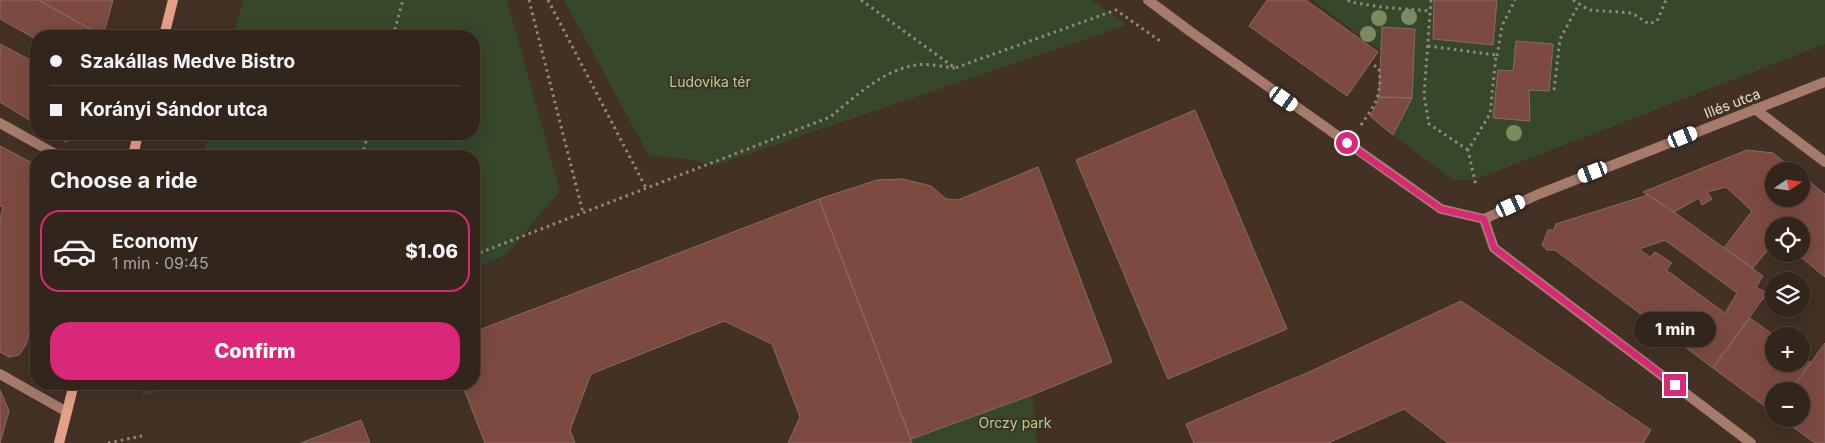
<!DOCTYPE html>
<meta charset="utf-8">
<style>
:root{--surface:#32251b;--page:#3a2d24;--text:#f1f3f6;--muted:#a8a5a3;--line:#4d423a;--accent:#db2777}
body{margin:0;font-family:Inter,sans-serif;background:var(--page);color:var(--text);height:100vh;display:flex;flex-direction:column;font-size:19px;white-space:nowrap}
*{box-sizing:border-box;margin:0}
p{font-size:16px;color:var(--muted)}
.icon{flex:none;width:28px;height:28px;fill:none;stroke:currentColor;stroke-width:2;stroke-linecap:round;stroke-linejoin:round}
.map{position:relative;flex:1;overflow:hidden}
.sheet{position:absolute;left:30px;top:150px;width:450px;height:240px;display:flex;flex-direction:column;background:var(--surface);border-radius:20px;box-shadow:0 5px 20px #0002,0 0 0 1px var(--line)}
.sheet>*{flex:none}
.top-card{position:absolute;left:30px;top:30px;width:450px;height:110px;border-radius:20px;box-shadow:0 5px 20px #0002,0 0 0 1px var(--line);display:grid;align-content:center;height:110px;padding:0 20px;background:var(--surface)}
.needle{width:32px;rotate:77deg}
.fabs{position:absolute;left:1765px;top:162px;display:grid;gap:10px}
.fabs a{display:grid;place-items:center;width:45px;height:45px;border-radius:50%;background:var(--surface);box-shadow:0 5px 20px #0002,0 0 0 1px var(--line);font-size:25px}
.end{position:absolute;width:22px;height:22px;margin:-11px;border:6px solid #db2777;background:#fff;box-shadow:0 0 0 2px #fff}
.from{border-radius:50%}
.bubble{position:absolute;height:35px;border-radius:18px;background:var(--surface);box-shadow:0 5px 20px #0002,0 0 0 1px var(--line);font-size:16px;font-weight:800;line-height:35px;text-align:center}
.car{position:absolute;width:15px;height:30px;margin:-15px -8px;border-radius:6px;box-shadow:0 0 4px 1px #0007;background:linear-gradient(#fff 24%,#345 0 40%,#fff 0 76%,#345 0 86%,#fff 0)}
.top-card b{display:flex;align-items:center;gap:18px;height:48px;font-size:19px}
.top-card b+b{border-top:1px solid var(--line)}
.top-card i{width:12px;height:12px;background:var(--text)}
ul{padding:0;list-style:none}
li{display:flex;align-items:center;gap:15px;height:82px;margin:0 10px 8px;padding:0 10px;border:2px solid var(--line);border-radius:20px}
li div{flex:1}
li b{display:block;font-size:19px}
li em{font-style:normal;font-weight:800}
li.selected{border-color:var(--accent)}
li>.icon{width:45px;height:45px;stroke-width:1.5}
h2{padding:0 20px;font-size:22px;line-height:60px}
.cta{display:flex;gap:10px;margin-top:auto;padding:10px 20px}
.cta a{flex:1;height:58px;border-radius:20px;background:var(--accent);color:#fff;font-size:20px;font-weight:800;line-height:58px;text-align:center}
.map>svg:first-child{display:block}
</style>
<div class="map">
<svg width="1825" height="443" viewBox="0 0 1825 443">
<rect width="100%" height="100%" fill="#423124"/>
<path fill="#37472a" d="M243,0H507L560,191L506,255L474,268V156H203L209,134H474V36H233Z
M564,0H1092L1127,25L716,165L686,159L649,156Z
M1312,0H1825V44L1474,180H1453L1393,135L1412,98L1415,29L1383,27L1381,51Z
M145,384H175L142,397Z
M1032,395L1037,443H912L911,439Z"/>
<path fill="#7c4a41" stroke="#856c67" fill-rule="evenodd" d="M0,0H38L103,36H36V39L0,19Z
M38,0H113L103,36Z
M1267,0H1306L1378,52L1347,96L1249,26Z
M1434,0H1497L1493,45L1433,39Z
M1382,27L1415,29L1412,98L1379,97Z
M1516,41L1553,44L1549,91L1529,90L1530,121L1493,118L1498,70L1513,71Z
M0,44L36,63V124L0,102Z
M1378,97L1412,98L1393,135L1370,116L1378,102Z
M1195,110L1287,329L1168,379L1076,160Z
M53,134H77L66,142Z
M0,146L36,165V306L26,345L19,355L9,357L0,352V219L3,207L0,206Z
M1747,150L1773,153L1796,171H1774V199H1801V175L1825,194V277L1797,254H1801V226H1774V246H1771L1753,268L1724,248L1752,211L1726,187L1707,192L1712,199L1702,205L1699,198L1674,212L1643,192Z
M1038,167L1112,362L1032,395L911,439L819,199L877,180L903,179L931,186L946,199L958,200Z
M1648,195L1674,212L1763,276L1756,287L1767,293L1713,368L1555,250H1547L1542,245L1548,230H1554L1556,224ZM1665,240L1737,293L1725,313L1666,270L1672,263L1655,252L1650,257L1639,249Z
M819,199L912,443H788L800,417L772,344L724,321L591,374L570,430L575,443H485L462,384H474V332Z
M1461,301L1651,430L1643,443H1448L1404,409L1328,443H1194L1186,424L1309,372Z
M1750,318L1775,336L1774,364H1801V356L1811,363L1790,391H1774V413L1713,368Z
M1825,343V443H1815L1782,419H1801V391H1790Z
M0,390L9,411L0,443Z
M361,420L370,443H301Z"/>
<g fill="none" stroke-linecap="round" stroke-linejoin="round">
<path stroke="#95877c" stroke-width="3" stroke-dasharray="2.5 4" stroke-linecap="butt" d="M529,0L583,213
M548,0L646,188
M861,0L955,68L1116,10L1163,43
M1348,0L1350,2L1381,7L1430,11
M1431,0L1424,95L1429,124L1468,150
M1573,0L1589,10L1632,13L1649,24L1657,21L1666,0
M393,36L403,0
M1428,46L1496,55L1490,114L1468,150L1476,186
M1497,56L1502,26L1515,0
M1554,90L1560,39L1579,4
M1361,125C1376,103 1382,96 1379,68L1370,63
M362,156L368,134
M474,255L830,117C855,97 883,70 916,65C928,63 943,67 955,68
M108,443L142,436"/>
<path stroke="#a67a6c" stroke-width="10" d="M1148,0L1191,32L1441,209L1484,219
M1755,109L1825,162
M0,123L59,156
M1484,219L1539,194L1825,82
M1484,219L1494,248L1751,443
M0,374L67,412"/>
<path stroke="#e5a089" stroke-width="10" d="M164,36L173,0
M133,156L138,134
M59,443L74,384"/>
</g>
<g fill="#7c8a5f">
<circle cx="1409" cy="17" r="8"/>
<circle cx="1379" cy="18" r="8"/>
<circle cx="1368" cy="34" r="8"/>
<circle cx="1514" cy="133" r="8"/>
</g>
<g fill="none" stroke-linecap="round" stroke-linejoin="round">
<path stroke="#db2777" stroke-width="6" d="M1347,143L1441,209L1484,219L1494,248L1675,385"/>
</g>
<g text-anchor="middle" dominant-baseline="central" stroke-width="4" stroke-linejoin="round" paint-order="stroke">
<g font-size="14" fill="#acd38f" stroke="#423124">
<text x="710" y="81">Ludovika tér</text>
<text x="1015" y="422">Orczy park</text>
</g>
<g font-size="14" fill="#e8ddd4" stroke="#423124">
<text transform="translate(1732 103) rotate(-21)">Illés utca</text>
</g>
</g>
</svg>
<div class="fabs">
<a><svg class="needle" viewBox="-14 -14 28 28"><path d="M0-13l5 13h-10z" fill="#e53935"/><path d="M0 13l5-13h-10z" fill="#a8a5a3"/></svg></a>
<a><svg class="icon" aria-label="locate" viewBox="0 0 24 24"><circle cx="12" cy="12" r="6"/><path d="M12 2v4M12 18v4M2 12h4M18 12h4"/></svg></a>
<a><svg class="icon" aria-label="layers" viewBox="0 0 24 24"><path d="M12 4l9 5-9 5-9-5zM3 14l9 5 9-5"/></svg></a>
<a>+</a>
<a>−</a>
</div>
<i class="end from" style="left:1347px;top:143px"></i>
<i class="end" style="left:1675px;top:385px"></i>
<div class="bubble" style="left:1634px;top:312px;width:82px">1 min</div>
<i class="car" style="left:1284px;top:99px;rotate:125deg"></i>
<i class="car" style="left:1683px;top:137px;rotate:68deg"></i>
<i class="car" style="left:1593px;top:172px;rotate:249deg"></i>
<i class="car" style="left:1511px;top:206px;rotate:65deg"></i>
<div class="top-card">
<b><i class="from"></i>Szakállas Medve Bistro</b>
<b><i></i>Korányi Sándor utca</b>
</div>
<section class="sheet">
<h2>Choose a ride</h2>
<ul>
<li class="selected"><svg class="icon" aria-label="car" viewBox="0 0 24 24"><path d="M5 17H2v-5l4-1 3-4h7l3 4 3 1v5h-3M9 17h6M6 11h13"/><circle cx="7" cy="17" r="2"/><circle cx="17" cy="17" r="2"/></svg><div><b>Economy</b><p>1 min · 09:45</p></div><em>$1.06</em></li>
</ul>
<div class="cta"><a>Confirm</a></div>
</section>
</div>
